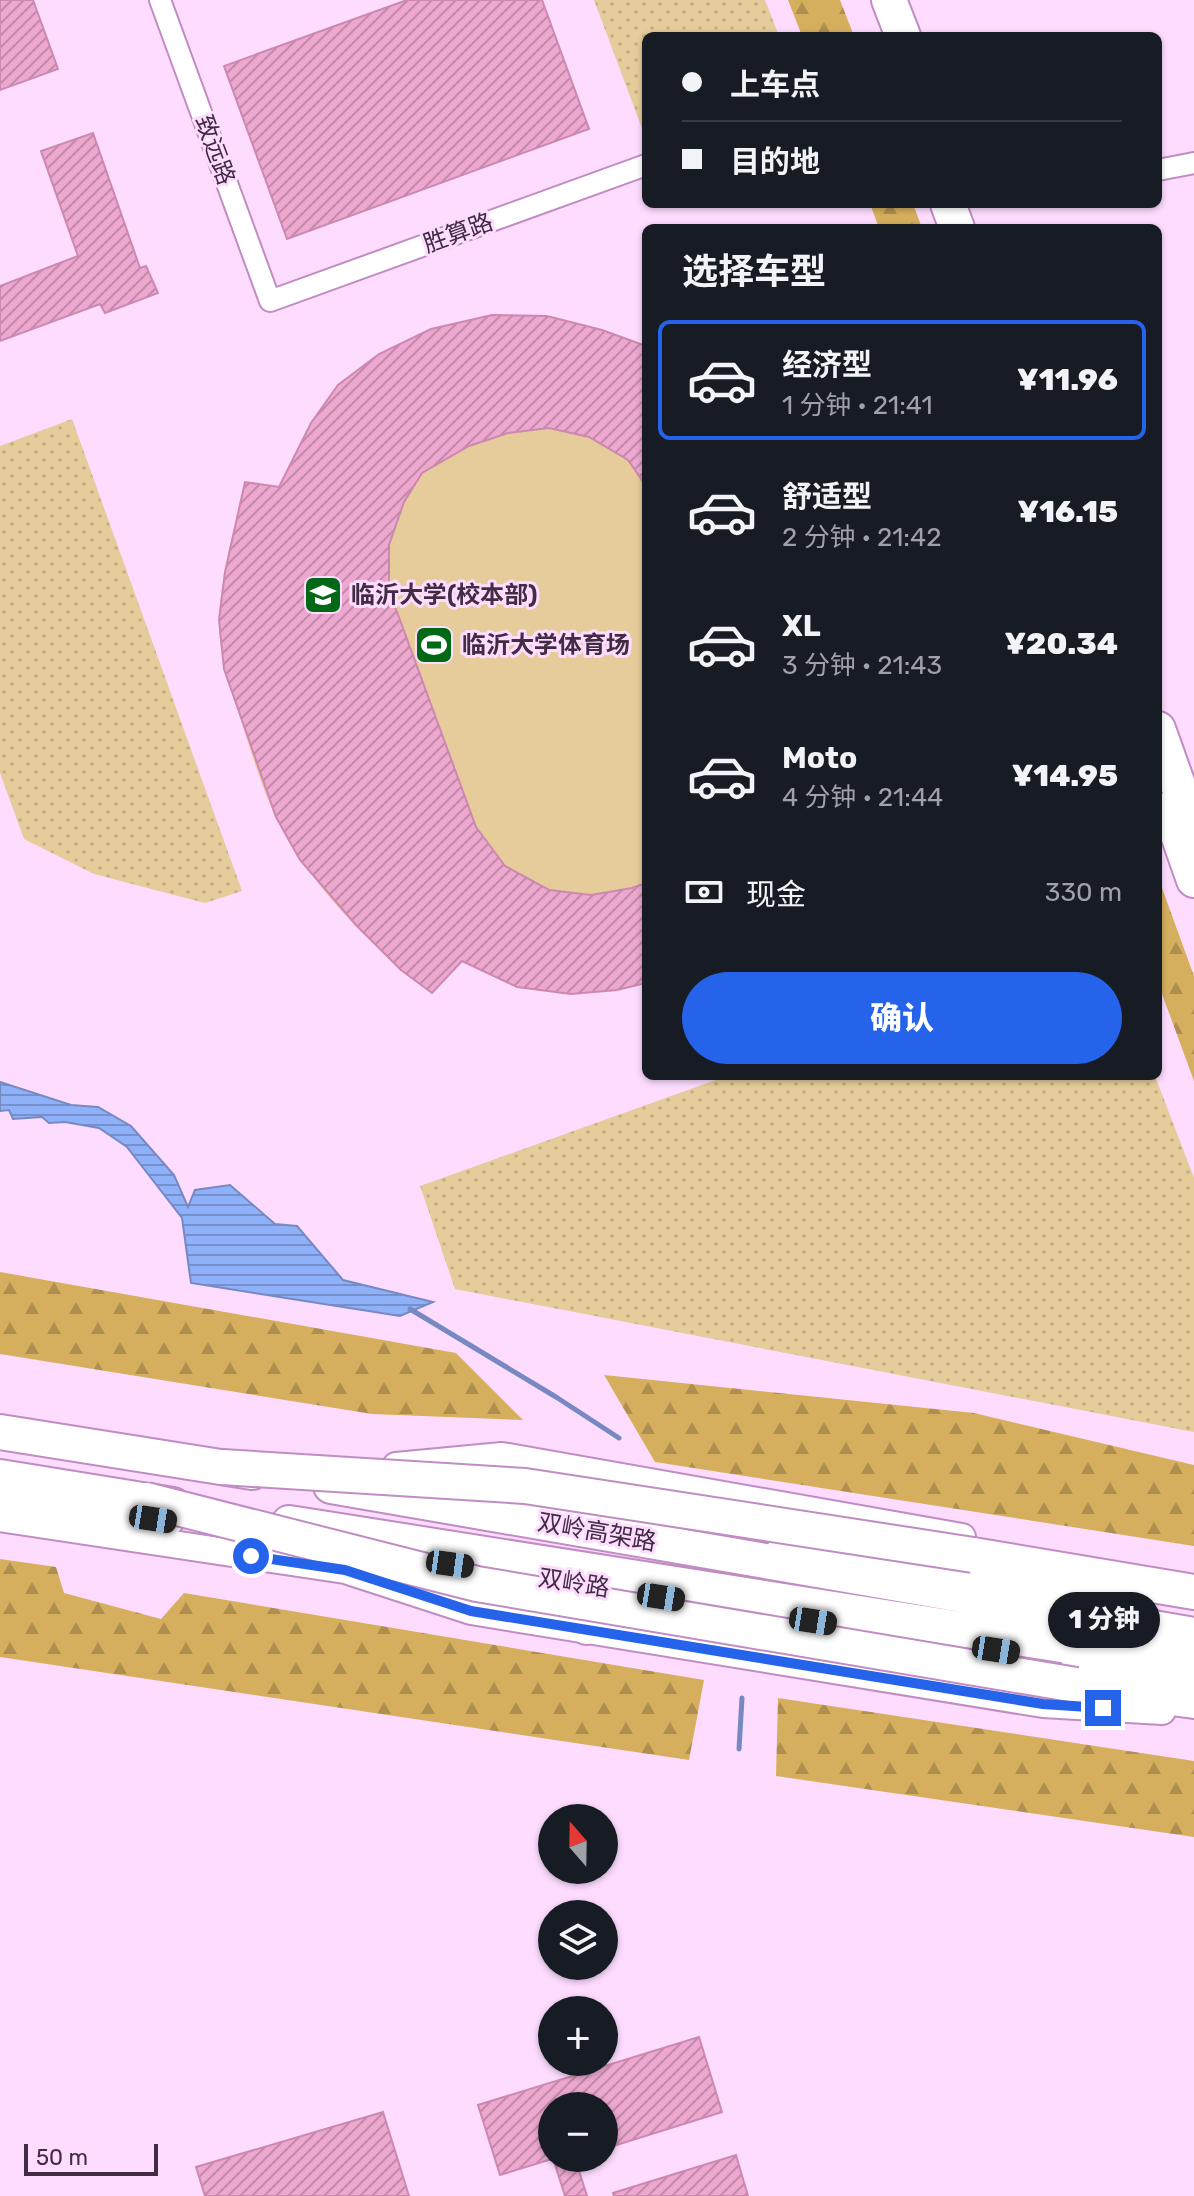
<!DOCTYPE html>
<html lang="zh">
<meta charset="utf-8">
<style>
:root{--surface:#171b24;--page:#242831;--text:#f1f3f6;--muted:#9ea1a6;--line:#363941;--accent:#2563eb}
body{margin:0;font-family:Rubik,"Noto Sans SC",sans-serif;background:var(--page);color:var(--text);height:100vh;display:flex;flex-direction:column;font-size:30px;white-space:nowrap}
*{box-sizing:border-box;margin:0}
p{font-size:26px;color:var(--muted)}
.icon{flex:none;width:44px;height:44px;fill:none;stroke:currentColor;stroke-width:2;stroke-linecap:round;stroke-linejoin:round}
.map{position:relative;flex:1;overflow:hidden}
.panel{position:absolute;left:642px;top:224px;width:520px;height:856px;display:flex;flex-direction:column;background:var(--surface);border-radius:12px;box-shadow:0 2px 6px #0004}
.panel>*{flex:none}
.banner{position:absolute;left:642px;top:32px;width:520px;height:176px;border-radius:12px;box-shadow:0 2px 6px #0004;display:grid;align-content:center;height:176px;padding:0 40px;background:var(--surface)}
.needle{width:52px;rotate:340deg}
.fabs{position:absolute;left:538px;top:1804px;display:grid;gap:16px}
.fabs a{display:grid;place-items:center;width:80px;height:80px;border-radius:50%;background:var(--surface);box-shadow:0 2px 6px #0004;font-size:40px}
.scale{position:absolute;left:24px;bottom:20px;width:134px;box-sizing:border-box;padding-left:8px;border:4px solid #412c43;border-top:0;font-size:22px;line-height:28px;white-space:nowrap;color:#412c43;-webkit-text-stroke:6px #fddcff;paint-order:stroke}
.end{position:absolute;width:36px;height:36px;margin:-18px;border:10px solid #2563eb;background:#fff;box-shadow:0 0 0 4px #fff}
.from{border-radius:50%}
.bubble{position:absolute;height:56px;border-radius:28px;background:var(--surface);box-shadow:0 2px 6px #0004;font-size:26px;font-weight:800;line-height:56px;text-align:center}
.car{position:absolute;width:24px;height:48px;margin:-24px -12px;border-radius:10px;box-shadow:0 0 6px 2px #0007;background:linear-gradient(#222 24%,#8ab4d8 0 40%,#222 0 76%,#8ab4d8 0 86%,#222 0)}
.banner b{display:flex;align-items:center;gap:28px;height:76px;font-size:30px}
.banner b+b{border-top:2px solid var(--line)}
.banner i{width:20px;height:20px;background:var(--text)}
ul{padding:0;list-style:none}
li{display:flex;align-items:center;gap:24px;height:120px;margin:0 16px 12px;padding:0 24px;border:4px solid transparent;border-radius:12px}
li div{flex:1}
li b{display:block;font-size:30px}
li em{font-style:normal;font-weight:800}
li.active{border-color:var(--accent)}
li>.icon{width:72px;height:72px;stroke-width:1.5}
h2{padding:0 40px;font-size:36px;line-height:96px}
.pay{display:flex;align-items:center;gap:20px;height:88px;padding:0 40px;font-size:30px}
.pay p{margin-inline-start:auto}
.cta{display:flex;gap:16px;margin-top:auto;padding:16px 40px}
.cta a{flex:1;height:92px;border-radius:48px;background:var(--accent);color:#fff;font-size:32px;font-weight:800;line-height:92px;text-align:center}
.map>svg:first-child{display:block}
</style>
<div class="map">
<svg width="1194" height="2196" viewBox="0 0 1194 2196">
<defs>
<pattern id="grass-dots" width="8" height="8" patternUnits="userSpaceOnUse" patternTransform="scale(2)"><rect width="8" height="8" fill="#e5cc9a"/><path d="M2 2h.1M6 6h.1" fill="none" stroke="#c6af86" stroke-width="1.8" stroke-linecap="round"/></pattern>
<pattern id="forest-firs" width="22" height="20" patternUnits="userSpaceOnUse" patternTransform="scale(2)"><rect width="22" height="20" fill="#d6af5e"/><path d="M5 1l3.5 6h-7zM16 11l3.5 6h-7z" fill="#af8f4f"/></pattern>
<pattern id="water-rules" width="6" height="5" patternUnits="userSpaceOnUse" patternTransform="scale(2)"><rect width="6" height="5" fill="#8fb1f9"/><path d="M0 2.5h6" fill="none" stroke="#7690cb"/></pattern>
<pattern id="building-hatch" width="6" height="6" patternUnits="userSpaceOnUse" patternTransform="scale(2)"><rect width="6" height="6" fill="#eea8d0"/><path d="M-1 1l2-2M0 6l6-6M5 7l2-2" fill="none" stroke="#c289aa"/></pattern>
</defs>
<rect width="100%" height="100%" fill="#fddcff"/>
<path fill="url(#grass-dots)" d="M594,0H765L779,36H646V130L643,131Z
M72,419L242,891L205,903L94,874L24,839L0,773V446Z
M727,1076H1155L1194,1178V1432L455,1289L420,1186Z"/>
<path fill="url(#forest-firs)" d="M788,0H840L854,36H802Z
M870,204H913L922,228H879Z
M1158,877L1194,976V1081L1158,983Z
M0,1272L456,1353L523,1420L372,1414L0,1354Z
M604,1375L974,1413L1194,1465V1546L655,1462Z
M0,1559L56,1567L64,1593L161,1619L184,1593L704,1680L689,1760L0,1657Z
M778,1698L1194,1761V1837L776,1776Z"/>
<path fill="#e5cc9a" d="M492,315L547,316L602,330L646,346V983L617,990L463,961L432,993C377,954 304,878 276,817C261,786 251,752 241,720C230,687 218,654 219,619C221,573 235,527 245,482L279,487L311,423L338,385L379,354L431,329Z"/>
<path fill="url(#water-rules)" stroke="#7889c2" stroke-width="2" d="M0,1082L71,1105L98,1107L131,1126L174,1175L188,1207L195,1190L230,1185L275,1224L297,1226L343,1280L433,1302L400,1316L191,1283L182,1218L127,1147L99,1128L65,1122L49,1123L42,1117L13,1119L9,1110L0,1111Z"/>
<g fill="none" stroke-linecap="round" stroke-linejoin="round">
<path stroke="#7889c2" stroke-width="5" d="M410,1309L556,1397L619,1438
M739,1749L742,1698"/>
</g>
<path fill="url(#building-hatch)" stroke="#cd88b0" stroke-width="2" d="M0,0H33L58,69L0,90Z
M407,0H542L589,129L287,239L224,66Z
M93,133L140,268L146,266L158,293L105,313L100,304L0,341V286L78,256L41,151Z
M492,315L547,316L602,330L646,346V486L628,460L589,437L549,428L508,433L469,446L422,473L404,502L389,545V590L476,827L505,866L549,890L591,895L632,888L646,883V983L617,990L571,994L517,987L462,961L432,993L401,970L356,925L300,860L276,817L224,669L219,620L225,572L245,482L279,487L311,423L338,385L379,354L431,329Z
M699,2037L722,2112L604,2149V2106H552V2159L500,2175L478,2105Z
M383,2112L409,2196H205L196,2167Z
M736,2155L748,2196H614L613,2193Z
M553,2158H575L587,2196H565Z"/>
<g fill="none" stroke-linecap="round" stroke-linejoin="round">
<defs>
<path id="minor" d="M160,0L270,301L646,165
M1158,170L1194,163"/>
<path id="tertiary" d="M396,1466L502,1456L962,1537
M0,1518L345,1570L471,1611L1043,1704L1162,1711"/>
<path id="secondary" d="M0,1496L168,1521
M783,1548L980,1578L1080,1587
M536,1593L586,1629
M1077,1663L1183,1686"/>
<path id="primary" d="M889,0L903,36
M948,204L957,228
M1158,729L1194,830
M1169,809L1194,880"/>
<path id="trunk" d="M0,1432L252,1472
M0,1477L173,1505
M331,1486L1194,1635
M289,1523L1194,1666
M973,1555L1194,1592
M1076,1685L1194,1701"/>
</defs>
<use href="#minor" stroke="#c08cc3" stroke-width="24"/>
<use href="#tertiary" stroke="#c08cc3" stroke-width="30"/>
<use href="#secondary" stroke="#c08cc3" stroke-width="34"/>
<use href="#primary" stroke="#c08cc3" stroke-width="38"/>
<use href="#trunk" stroke="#c08cc3" stroke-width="38"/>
<use href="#minor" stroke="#fff" stroke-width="20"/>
<use href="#tertiary" stroke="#fff" stroke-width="26"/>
<use href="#secondary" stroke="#fff" stroke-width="30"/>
<use href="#primary" stroke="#fff" stroke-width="34"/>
<use href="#trunk" stroke="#fff" stroke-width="34"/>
<defs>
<path id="trunk-bridge" d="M222,1467L525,1486L973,1555
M146,1500L477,1584L1076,1685"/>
</defs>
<use href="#trunk-bridge" stroke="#c08cc3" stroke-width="38" stroke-linecap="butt"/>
<use href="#trunk-bridge" stroke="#fff" stroke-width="34"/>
</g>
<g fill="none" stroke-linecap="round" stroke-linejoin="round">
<path stroke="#2563eb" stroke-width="10" d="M251,1556L345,1570L471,1611L1043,1704L1103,1708"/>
</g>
<defs>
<symbol id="university-square" viewBox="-11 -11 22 22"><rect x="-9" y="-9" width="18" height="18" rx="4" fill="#016915" stroke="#fddcff"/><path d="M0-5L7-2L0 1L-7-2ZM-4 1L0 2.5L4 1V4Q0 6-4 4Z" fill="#fff"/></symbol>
<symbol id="stadium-square" viewBox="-11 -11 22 22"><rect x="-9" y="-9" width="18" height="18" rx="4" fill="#016915" stroke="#fddcff"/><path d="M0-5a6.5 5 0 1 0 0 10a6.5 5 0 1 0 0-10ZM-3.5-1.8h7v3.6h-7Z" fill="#fff"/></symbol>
</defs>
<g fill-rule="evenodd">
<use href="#university-square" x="301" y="573" width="44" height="44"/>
<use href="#stadium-square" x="412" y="623" width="44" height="44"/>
</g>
<g text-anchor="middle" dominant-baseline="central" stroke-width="6" stroke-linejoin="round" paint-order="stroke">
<g font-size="24" fill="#412c43" stroke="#fddcff">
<text transform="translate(215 150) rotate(70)">致远路</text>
<text transform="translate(458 233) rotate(-20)">胜算路</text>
<text transform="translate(597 1532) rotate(10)">双岭高架路</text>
<text transform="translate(574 1583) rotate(9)">双岭路</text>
</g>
<g font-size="24" font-weight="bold" fill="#412c43" stroke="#fddcff" text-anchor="start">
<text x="351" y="595">临沂大学(校本部)</text>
<text x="462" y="645">临沂大学体育场</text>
</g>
</g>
</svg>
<div class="fabs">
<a><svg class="needle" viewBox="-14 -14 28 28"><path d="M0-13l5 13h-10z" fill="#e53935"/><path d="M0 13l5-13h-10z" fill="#9ea1a6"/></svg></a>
<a><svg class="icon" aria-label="layers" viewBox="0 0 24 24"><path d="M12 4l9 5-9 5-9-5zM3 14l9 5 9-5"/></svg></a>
<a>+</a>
<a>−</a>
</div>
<div class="scale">50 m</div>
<i class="end from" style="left:251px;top:1556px"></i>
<i class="end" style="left:1103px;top:1708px"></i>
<div class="bubble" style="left:1048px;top:1592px;width:112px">1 分钟</div>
<i class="car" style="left:153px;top:1519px;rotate:99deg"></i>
<i class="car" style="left:450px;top:1564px;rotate:98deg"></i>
<i class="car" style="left:661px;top:1597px;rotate:99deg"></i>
<i class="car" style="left:813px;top:1621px;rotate:99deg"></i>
<i class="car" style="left:996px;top:1650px;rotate:99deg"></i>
<div class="banner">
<b><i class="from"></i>上车点</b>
<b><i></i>目的地</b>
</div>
<section class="panel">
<h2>选择车型</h2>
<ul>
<li class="active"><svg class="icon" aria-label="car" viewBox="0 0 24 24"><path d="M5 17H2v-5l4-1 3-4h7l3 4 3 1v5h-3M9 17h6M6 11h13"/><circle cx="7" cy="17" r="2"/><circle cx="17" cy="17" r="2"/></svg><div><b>经济型</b><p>1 分钟 · 21:41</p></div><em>¥11.96</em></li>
<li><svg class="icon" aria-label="car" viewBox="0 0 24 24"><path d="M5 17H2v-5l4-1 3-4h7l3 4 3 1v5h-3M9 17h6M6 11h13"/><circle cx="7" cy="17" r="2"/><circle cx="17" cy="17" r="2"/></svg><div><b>舒适型</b><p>2 分钟 · 21:42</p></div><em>¥16.15</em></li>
<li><svg class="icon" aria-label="car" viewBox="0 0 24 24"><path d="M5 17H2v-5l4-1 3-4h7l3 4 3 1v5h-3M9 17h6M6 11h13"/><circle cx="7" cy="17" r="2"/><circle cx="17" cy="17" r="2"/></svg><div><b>XL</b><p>3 分钟 · 21:43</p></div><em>¥20.34</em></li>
<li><svg class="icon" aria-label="car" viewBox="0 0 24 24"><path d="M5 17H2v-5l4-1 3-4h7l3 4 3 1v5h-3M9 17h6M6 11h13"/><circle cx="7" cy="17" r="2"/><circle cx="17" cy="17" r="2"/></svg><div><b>Moto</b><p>4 分钟 · 21:44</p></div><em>¥14.95</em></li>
</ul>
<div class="pay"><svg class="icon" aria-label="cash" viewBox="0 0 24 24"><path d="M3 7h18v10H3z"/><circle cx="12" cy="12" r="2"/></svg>现金<p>330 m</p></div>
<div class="cta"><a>确认</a></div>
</section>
</div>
